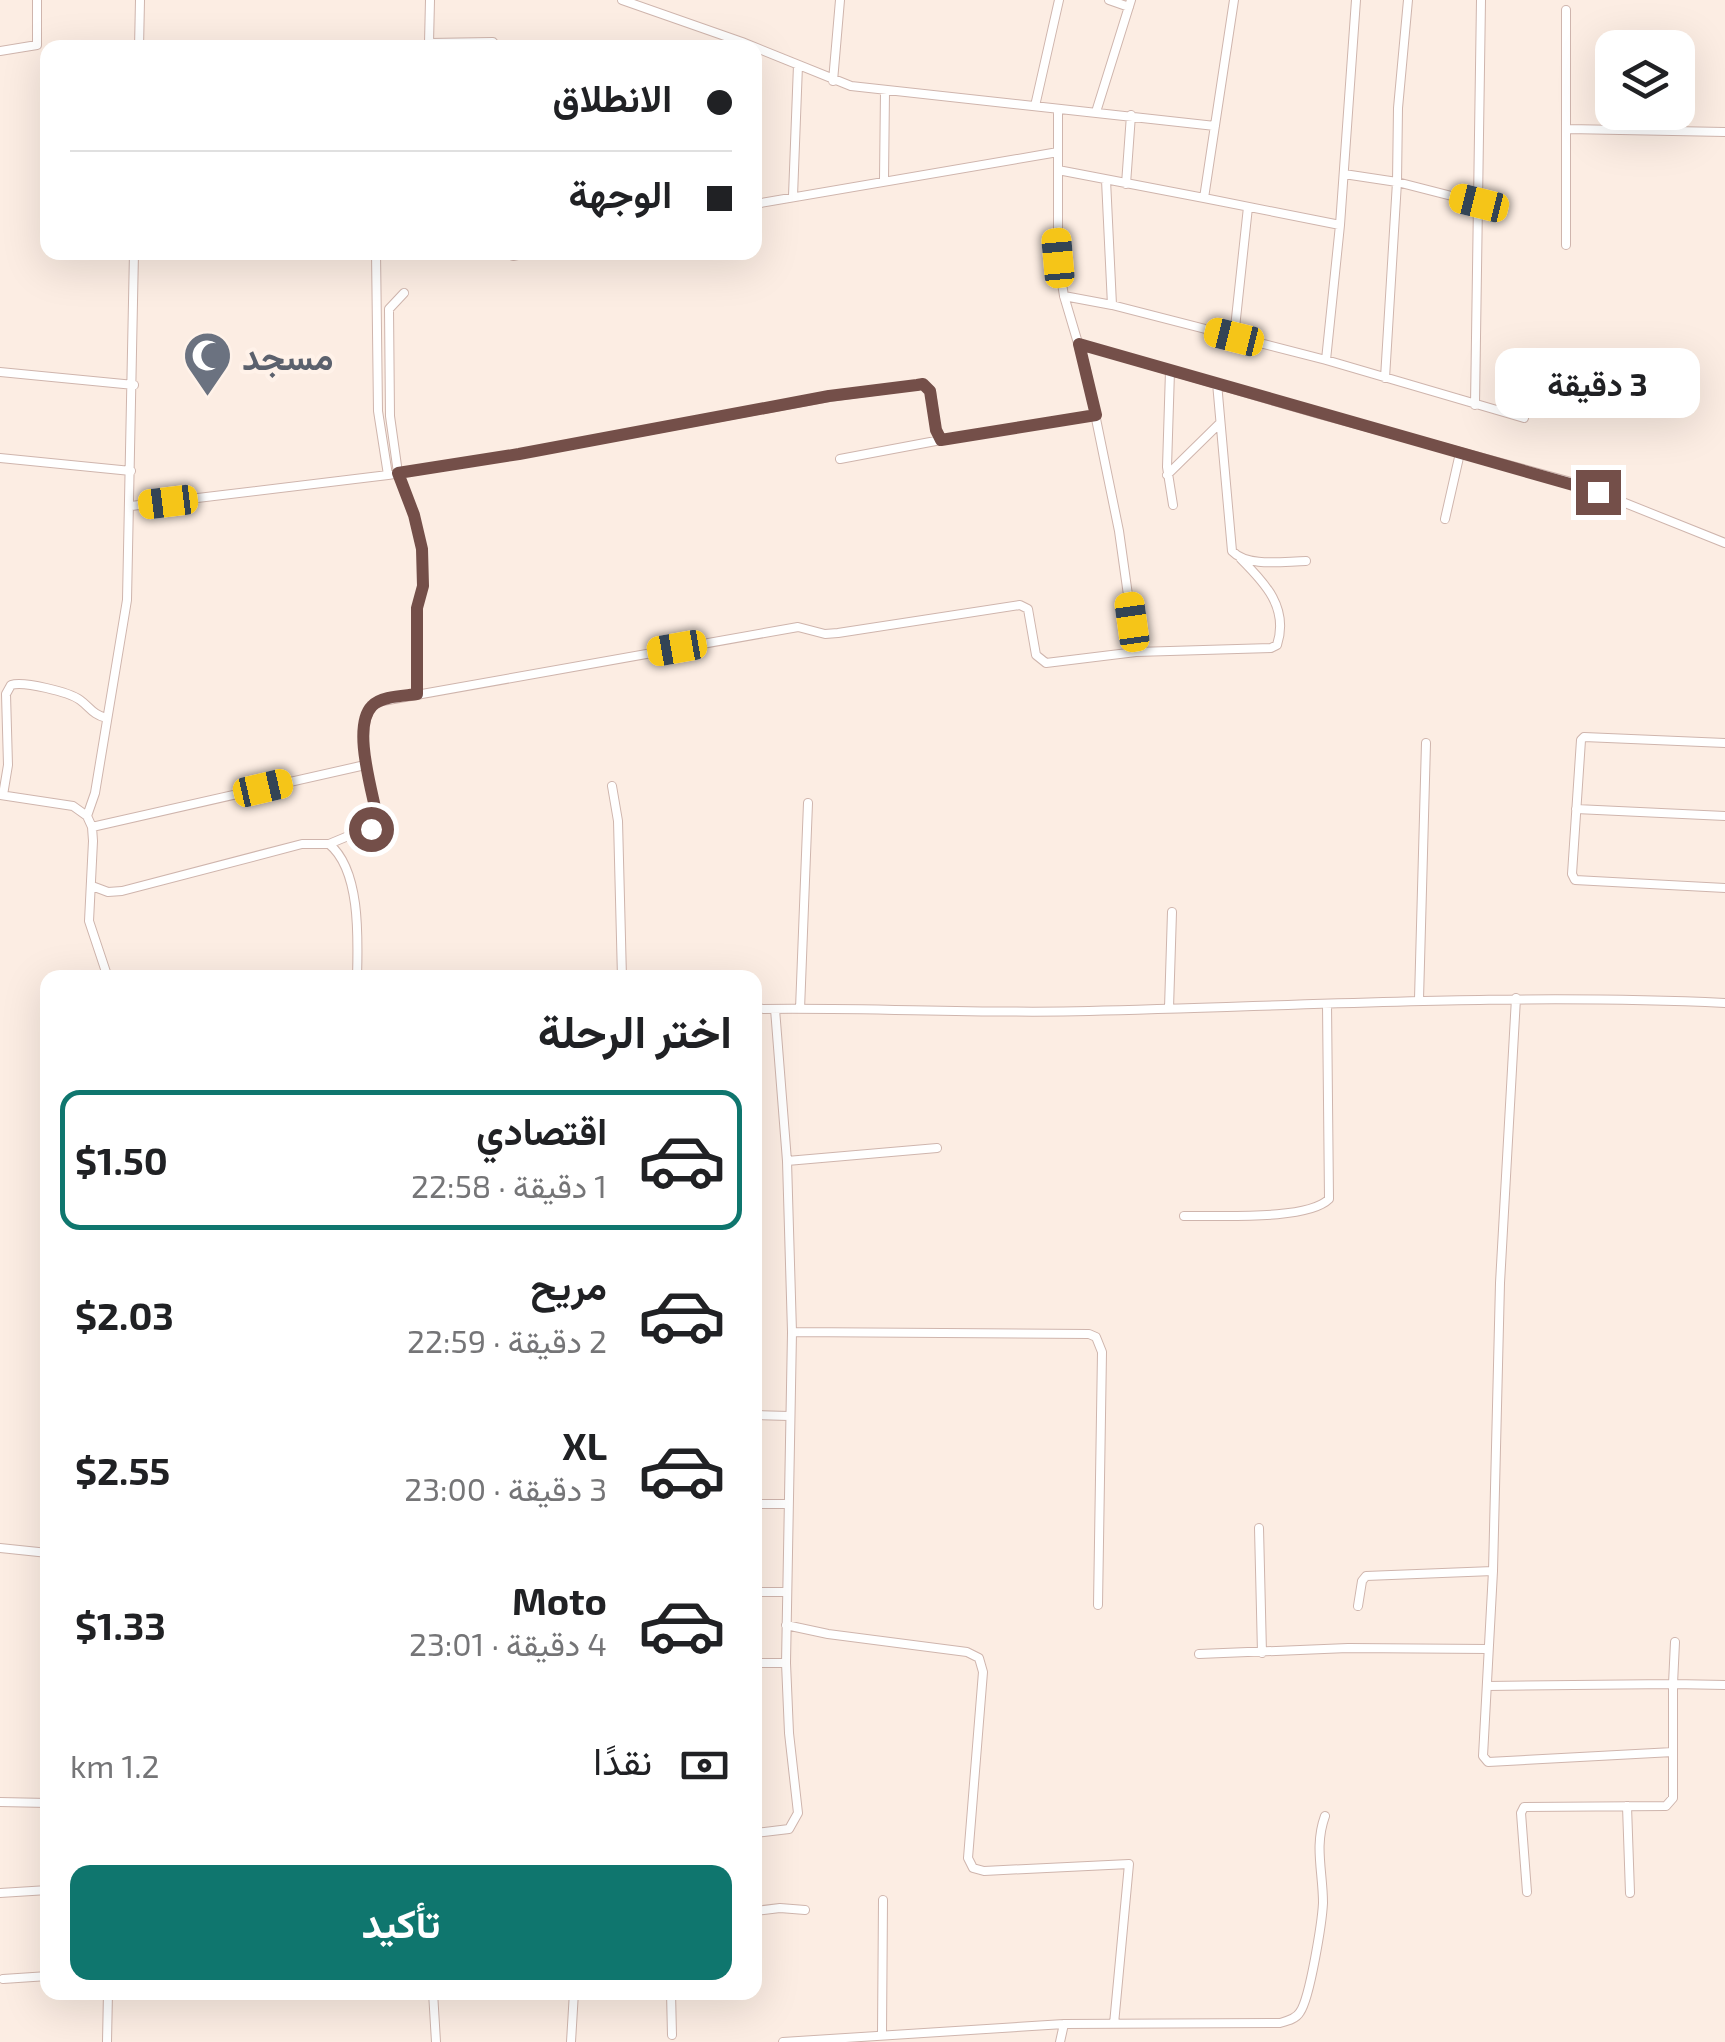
<!DOCTYPE html>
<html lang="ar">
<meta charset="utf-8">
<style>
:root{--surface:#fff;--page:#f6f6f6;--text:#202124;--muted:#757577;--line:#e0e0e0;--accent:#0f766e}
body{margin:0;font-family:"Exo 2",Vazirmatn,sans-serif;background:var(--page);color:var(--text);direction:rtl;height:100vh;display:flex;flex-direction:column;font-size:38px;white-space:nowrap}
*{box-sizing:border-box;margin:0}
p{font-size:32px;color:var(--muted)}
.icon{flex:none;width:55px;height:55px;fill:none;stroke:currentColor;stroke-width:2;stroke-linecap:round;stroke-linejoin:round}
.map{position:relative;flex:1;overflow:hidden;direction:ltr}
.drawer{position:absolute;left:40px;top:970px;width:722px;height:1030px;display:flex;flex-direction:column;background:var(--surface);border-radius:20px;box-shadow:0 10px 40px #0002;direction:rtl}
.drawer>*{flex:none}
.banner{position:absolute;left:40px;top:40px;width:722px;height:220px;border-radius:20px;box-shadow:0 10px 40px #0002;direction:rtl;display:grid;align-content:center;height:220px;padding:0 30px;background:var(--surface)}
.tools{position:absolute;left:1595px;top:30px;display:grid;gap:20px}
.tools a{display:grid;place-items:center;width:100px;height:100px;border-radius:20px;background:var(--surface);box-shadow:0 10px 40px #0002;font-size:50px}
.end{position:absolute;width:45px;height:45px;margin:-22px;border:12px solid #744f49;background:#fff;box-shadow:0 0 0 5px #fff}
.from{border-radius:50%}
.bubble{position:absolute;height:70px;border-radius:20px;background:var(--surface);box-shadow:0 10px 40px #0002;font-size:32px;font-weight:700;line-height:70px;text-align:center;direction:rtl}
.car{position:absolute;width:30px;height:60px;margin:-30px -15px;border-radius:12px;box-shadow:0 0 8px 2px #0007;background:linear-gradient(#f5c518 24%,#345 0 40%,#f5c518 0 76%,#345 0 86%,#f5c518 0)}
.banner b{display:flex;align-items:center;gap:35px;height:95px;font-size:38px}
.banner b+b{border-top:2px solid var(--line)}
.banner i{width:25px;height:25px;background:var(--text)}
ul{padding:0;list-style:none}
li{display:flex;align-items:center;gap:30px;height:140px;margin:0 20px 15px;padding:0 10px;border:5px solid transparent;border-radius:20px}
li div{flex:1}
li b{display:block;font-size:38px}
li em{font-style:normal;font-weight:700}
li.on{border-color:var(--accent)}
li>.icon{width:90px;height:90px;stroke-width:1.5}
h2{padding:0 30px;font-size:45px;line-height:120px}
.pay{display:flex;align-items:center;gap:25px;height:110px;padding:0 30px;font-size:38px}
.pay p{margin-inline-start:auto}
.action{display:flex;gap:20px;margin-top:auto;padding:20px 30px}
.action a{flex:1;height:115px;border-radius:20px;background:var(--accent);color:#fff;font-size:40px;font-weight:700;line-height:115px;text-align:center}
.map>svg:first-child{display:block}
</style>
<div class="map">
<svg width="1725" height="2042" viewBox="0 0 1725 2042">
<rect width="100%" height="100%" fill="#fcede3"/>
<g fill="none" stroke-linecap="round" stroke-linejoin="round">
<defs>
<path id="street" d="M622,0L742,42L851,86L1215,126
M1109,0L1129,7
M1234,0L1204,198L1340,225
M1566,10V245
M429,43L493,42L497,48
M429,43L430,0
M139,48L140,0
M0,51L37,45V0
M833,81L840,0
M1035,106L1059,0
M1058,109V258L1064,296L1086,370L1119,531L1136,652
M1096,112L1131,0
M1568,129L1725,132
M1058,170L1204,198
M1344,174L1397,182L1479,203
M884,179L885,91
M1106,180L1112,305L1326,360L1524,418
M1126,184L1131,115
M793,196L798,65
M755,204L1058,152
M376,252L378,411L388,475
M504,252L513,256L532,252
M404,293L389,309L390,416L398,473L414,515L422,549L423,586L417,608V693
M1064,296L1112,305
M1234,337L1248,207
M1079,344L1319,414L1575,483L1725,543
M1326,360L1340,225L1356,0
M1170,371L1167,467L1173,505
M0,372L134,385
M1385,378L1397,182L1398,108L1408,0
M1217,383L1232,551C1248,568 1285,561 1306,561
M1475,405L1481,0
M0,458L131,471
M840,459L941,440
M1167,475L1220,423
M131,506L388,475L519,454L829,397L917,385L923,384L931,391L936,430L941,440L1096,415
M1445,519L1460,453
M1725,743L1584,737L1581,740L1572,874L1575,880L1725,888
M612,786L618,821L622,978
M0,795L73,806L87,816L92,827L93,841L89,921L108,978
M3,795L8,765L6,694L11,685C24,681 69,692 80,700C91,708 92,714 106,718
M1576,809L1725,816
M87,816L95,793L127,600L134,252
M92,827L365,765
M329,844L377,824C375,792 348,725 377,702L798,627L825,634L838,633L1020,605L1028,609L1036,655L1046,663L1136,652L1271,648L1277,645C1289,608 1265,583 1241,559
M92,886L108,892L122,891L302,844H329C361,870 358,940 357,978
M1516,998L1500,1283L1493,1571L1483,1756L1488,1762L1673,1752V1798L1666,1806L1524,1807L1521,1813L1527,1892
M1419,999L1426,743
M1169,1008L1172,912
M755,1009C866,1007 977,1014 1089,1011C1301,1006 1513,993 1725,1003
M800,1009L808,803
M787,1161L937,1148
M1184,1216C1217,1215 1307,1221 1329,1199L1327,1004
M792,1332L1089,1334L1096,1337L1102,1352L1098,1605
M755,1415L789,1416
M755,1504H787
M1259,1528L1262,1653
M0,1548L48,1553
M755,1592H786
M1358,1606L1362,1581L1366,1576L1493,1571
M786,1625L828,1634L967,1652L979,1658L983,1672L968,1858L973,1868L984,1871L1129,1864L1114,2024
M1675,1642L1673,1684L1725,1685
M1199,1654L1348,1648L1488,1649
M755,1663H786
M1487,1686L1673,1684V1752
M0,1802L48,1803
M1627,1806L1630,1893
M755,1833L789,1829L798,1813L789,1733L786,1663L792,1332L787,1161L775,1009
M0,1893L48,1890
M755,1911L780,1908L805,1910
M3,1979L48,1976
M433,1992L436,2042
M671,1992L672,2035
M882,2033L883,1900
M107,2042L108,1992
M571,2042L574,1992
M783,2042L1064,2024L1280,2023C1287,2021 1296,2019 1300,2012C1310,1998 1322,1922 1323,1903C1323,1872 1314,1846 1325,1816
M1060,2042L1064,2024"/>
</defs>
<use href="#street" stroke="#cfb5ad" stroke-width="10"/>
<use href="#street" stroke="#fff" stroke-width="8"/>
</g>
<g fill="none" stroke-linecap="round" stroke-linejoin="round">
<path stroke="#744f49" stroke-width="12" d="M371,829L378,822C374,796 351,727 372,706C381,696 404,696 417,694V608L423,586L422,549L414,515L398,473L519,454L829,396L917,385L923,384L930,391L936,430L941,440L1096,415L1079,344L1598,492"/>
</g>
<defs>
<symbol id="mosque-pin" viewBox="-11 -11 22 30"><path d="M0 17L-7.5 6A9.5 9.5 0 1 1 7.5 6Z" fill="#6b7280" stroke="#fff2e9"/><path d="M3.5-4.9A6 6 0 1 0 3.5 4.9A5 5 0 1 1 3.5-4.9Z" fill="#fff"/></symbol>
</defs>
<g fill-rule="evenodd">
<use href="#mosque-pin" x="180" y="328" width="55" height="75"/>
</g>
<g text-anchor="middle" dominant-baseline="central" stroke-width="8" stroke-linejoin="round" paint-order="stroke">
<g font-size="35" font-weight="bold" fill="#5b616d" stroke="#fff2e9" text-anchor="start">
<text x="242" y="356">مسجد</text>
</g>
</g>
</svg>
<div class="tools">
<a><svg class="icon" aria-label="layers" viewBox="0 0 24 24"><path d="M12 4l9 5-9 5-9-5zM3 14l9 5 9-5"/></svg></a>
</div>
<i class="end from" style="left:371px;top:829px"></i>
<i class="end" style="left:1598px;top:492px"></i>
<div class="bubble" style="left:1495px;top:348px;width:205px">3 دقيقة</div>
<i class="car" style="left:1479px;top:203px;rotate:284deg"></i>
<i class="car" style="left:1058px;top:258px;rotate:355deg"></i>
<i class="car" style="left:1234px;top:337px;rotate:284deg"></i>
<i class="car" style="left:168px;top:502px;rotate:263deg"></i>
<i class="car" style="left:1132px;top:622px;rotate:352deg"></i>
<i class="car" style="left:677px;top:648px;rotate:260deg"></i>
<i class="car" style="left:263px;top:788px;rotate:77deg"></i>
<div class="banner">
<b><i class="from"></i>الانطلاق</b>
<b><i></i>الوجهة</b>
</div>
<section class="drawer">
<h2>اختر الرحلة</h2>
<ul>
<li class="on"><svg class="icon" aria-label="car" viewBox="0 0 24 24"><path d="M5 17H2v-5l4-1 3-4h7l3 4 3 1v5h-3M9 17h6M6 11h13"/><circle cx="7" cy="17" r="2"/><circle cx="17" cy="17" r="2"/></svg><div><b>اقتصادي</b><p>1 دقيقة · 22:58</p></div><em>$1.50</em></li>
<li><svg class="icon" aria-label="car" viewBox="0 0 24 24"><path d="M5 17H2v-5l4-1 3-4h7l3 4 3 1v5h-3M9 17h6M6 11h13"/><circle cx="7" cy="17" r="2"/><circle cx="17" cy="17" r="2"/></svg><div><b>مريح</b><p>2 دقيقة · 22:59</p></div><em>$2.03</em></li>
<li><svg class="icon" aria-label="car" viewBox="0 0 24 24"><path d="M5 17H2v-5l4-1 3-4h7l3 4 3 1v5h-3M9 17h6M6 11h13"/><circle cx="7" cy="17" r="2"/><circle cx="17" cy="17" r="2"/></svg><div><b>XL</b><p>3 دقيقة · 23:00</p></div><em>$2.55</em></li>
<li><svg class="icon" aria-label="car" viewBox="0 0 24 24"><path d="M5 17H2v-5l4-1 3-4h7l3 4 3 1v5h-3M9 17h6M6 11h13"/><circle cx="7" cy="17" r="2"/><circle cx="17" cy="17" r="2"/></svg><div><b>Moto</b><p>4 دقيقة · 23:01</p></div><em>$1.33</em></li>
</ul>
<div class="pay"><svg class="icon" aria-label="cash" viewBox="0 0 24 24"><path d="M3 7h18v10H3z"/><circle cx="12" cy="12" r="2"/></svg>نقدًا<p>1.2 km</p></div>
<div class="action"><a>تأكيد</a></div>
</section>
</div>
